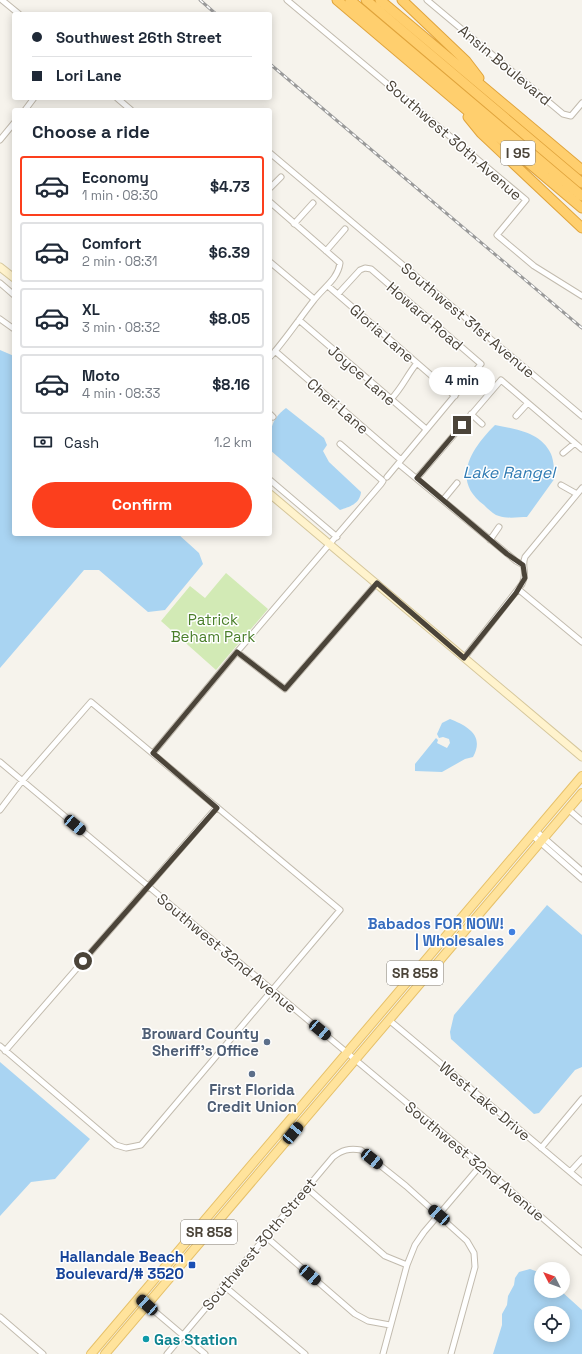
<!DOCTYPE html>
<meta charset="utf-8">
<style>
:root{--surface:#fff;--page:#f2f2f3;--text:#1f2937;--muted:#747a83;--line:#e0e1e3;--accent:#fc3f1d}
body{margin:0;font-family:"Space Grotesk",sans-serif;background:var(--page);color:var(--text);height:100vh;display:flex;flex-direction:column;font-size:15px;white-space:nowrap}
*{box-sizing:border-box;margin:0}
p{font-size:13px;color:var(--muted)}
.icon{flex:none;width:22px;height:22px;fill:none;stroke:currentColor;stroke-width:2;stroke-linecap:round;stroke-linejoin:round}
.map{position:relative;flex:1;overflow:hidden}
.side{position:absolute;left:12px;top:108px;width:260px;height:428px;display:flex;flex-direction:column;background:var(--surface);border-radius:4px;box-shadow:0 2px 10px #0003}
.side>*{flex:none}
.hud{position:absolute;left:12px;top:12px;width:260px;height:88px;border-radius:4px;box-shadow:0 2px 10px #0003;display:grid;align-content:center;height:88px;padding:0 20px;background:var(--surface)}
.needle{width:26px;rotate:312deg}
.tools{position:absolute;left:534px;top:1262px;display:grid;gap:8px}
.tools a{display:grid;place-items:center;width:36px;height:36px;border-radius:50%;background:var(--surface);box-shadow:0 2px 10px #0003;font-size:20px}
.end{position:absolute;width:18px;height:18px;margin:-9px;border:5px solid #4b4439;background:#fff;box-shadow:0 0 0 2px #fff}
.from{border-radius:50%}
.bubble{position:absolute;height:28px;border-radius:14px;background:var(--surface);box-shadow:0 2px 10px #0003;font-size:13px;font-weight:700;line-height:28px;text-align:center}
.car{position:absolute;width:12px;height:24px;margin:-12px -6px;border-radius:5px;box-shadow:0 0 3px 1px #0007;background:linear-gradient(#222 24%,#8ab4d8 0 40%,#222 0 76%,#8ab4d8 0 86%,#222 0)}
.hud b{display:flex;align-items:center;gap:14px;height:38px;font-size:15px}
.hud b+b{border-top:1px solid var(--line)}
.hud i{width:10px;height:10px;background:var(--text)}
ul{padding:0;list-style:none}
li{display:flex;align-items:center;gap:12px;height:60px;margin:0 8px 6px;padding:0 12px;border:2px solid var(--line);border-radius:4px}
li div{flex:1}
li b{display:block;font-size:15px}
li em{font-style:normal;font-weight:700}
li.selected{border-color:var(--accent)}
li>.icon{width:36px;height:36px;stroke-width:1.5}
h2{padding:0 20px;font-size:18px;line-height:48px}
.pay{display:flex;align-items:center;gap:10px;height:44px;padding:0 20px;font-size:15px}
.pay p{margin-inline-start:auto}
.button{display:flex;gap:8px;margin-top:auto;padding:8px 20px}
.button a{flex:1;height:46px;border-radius:24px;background:var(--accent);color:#fff;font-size:16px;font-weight:700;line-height:46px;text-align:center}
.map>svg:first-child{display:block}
</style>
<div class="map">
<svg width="582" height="1354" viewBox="0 0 582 1354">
<rect width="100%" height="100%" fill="#f6f3ec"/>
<path fill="#d2eab5" d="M226,573L268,609L216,670L161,621L190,586L205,598Z"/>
<path fill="#a9d4f2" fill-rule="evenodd" d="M0,350L14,356V534H178L199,553L203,564L165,610L148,612L99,570H84L0,668Z
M286,408L324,438L327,445L323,451L329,462L361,492C360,504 349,507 340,510L270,450C270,431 270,420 286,408Z
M495,425C515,429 541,432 551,454C554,461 554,471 555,478L527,517C519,517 507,519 499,516C494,515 488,509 484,505C450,480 472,448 495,425Z
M450,719C467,726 485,735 473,757L465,759L442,772L415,771V764L436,738L438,740L437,743L447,748L450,743L449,739L443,737L439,738L437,734L442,723Z
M547,905L582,935V1067L575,1070L539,1113L534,1114L451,1039L450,1032L454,1015Z
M0,1062L90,1139L55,1179L31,1182L0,1216Z
M530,1269L541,1273V1291H561L582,1310V1354H493L502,1325V1314L507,1305L508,1296L514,1285L515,1278L519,1272ZM541,1313H563V1335H541Z"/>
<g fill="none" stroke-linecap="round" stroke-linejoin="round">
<defs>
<path id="street" d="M2,0L19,14
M287,0L526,200L497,235L534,266L582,296
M427,0L563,114L571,116L582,103
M117,98L131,110
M25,110L34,98
M0,140L14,123
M270,153L582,416
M270,188L281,177
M270,202L340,263C338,279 323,288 314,300C299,319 286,339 270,357
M294,224L313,203
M326,251L345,229
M270,262L314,299
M0,283L14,295
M328,286L455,396
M338,294L360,270L365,268L371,269L481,364L387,477
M0,319L14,329
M299,320L426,429
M275,351L401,460
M391,399C402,388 407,375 417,363
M270,414L273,417
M471,414L482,424
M516,416L528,403
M563,453L575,443
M400,465L516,561L523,565
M417,478L501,380L582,449
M270,480L337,537
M561,485L577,494
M443,500L457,483
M490,540L499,527
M518,589L582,642
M237,652L285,689L377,583
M464,658L522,584C528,573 521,567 525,557L582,488
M153,753L237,652L381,484L383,481L340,444
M0,762L481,1165L582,1252
M568,809L582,821
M0,810L22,781L91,702L340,910L141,1145L126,1148L116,1145L0,1046
M536,831L582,871
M532,835L582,879
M389,1020L582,1182
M5,1051L217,807
M541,1148L582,1099
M570,1172L582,1159
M307,1188L385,1256L407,1265
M265,1236L355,1314L368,1321L390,1325
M223,1285L305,1354
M139,1298L205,1354
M0,1317L43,1354
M167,1354L333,1157C342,1150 349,1148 361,1150L406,1186L467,1241L474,1253L475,1267L451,1354
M383,1354L407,1265L415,1245L424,1232L481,1165"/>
<path id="secondary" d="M0,267L14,278
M270,494L582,757"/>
<path id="primary" d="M91,1354L582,776
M105,1354L582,793"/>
<path id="highway" d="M337,0L582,208
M350,0L582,196
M366,0L582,183
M380,0L582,170
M402,0L466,61L479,78
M468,117L481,133L582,228"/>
</defs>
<use href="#street" stroke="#c2bbae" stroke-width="7"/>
<use href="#secondary" stroke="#d6c79b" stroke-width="9"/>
<use href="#primary" stroke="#e6c16a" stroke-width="10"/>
<use href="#highway" stroke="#e0a43c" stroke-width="11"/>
<use href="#street" stroke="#fff" stroke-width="5"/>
<use href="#secondary" stroke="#fff3cd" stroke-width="7"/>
<use href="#primary" stroke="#ffe39c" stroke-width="8"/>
<use href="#highway" stroke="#ffcf6e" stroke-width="9"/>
<defs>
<path id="rail" d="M200,0L216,14
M270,64L582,328"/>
</defs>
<use href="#rail" stroke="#9a9a9a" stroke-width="3"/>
<use href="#rail" stroke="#fff" stroke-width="1.5" stroke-dasharray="4.5" stroke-linecap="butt"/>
</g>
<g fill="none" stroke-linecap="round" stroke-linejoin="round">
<path stroke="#4b4439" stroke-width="5" d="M83,961L217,808L153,753L237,652L285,689L377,583L464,658L516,593L525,578L523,565L507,554L417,478L462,425"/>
</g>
<circle fill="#3f7fe0" stroke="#fff" stroke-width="1.5" cx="512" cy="932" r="4"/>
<g fill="#5c6f8a" stroke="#fff" stroke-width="1.5">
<circle cx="267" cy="1042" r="4"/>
<circle cx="252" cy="1074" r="4"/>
</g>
<rect fill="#1a4fb4" stroke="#fff" stroke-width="1.5" x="188" y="1261" width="8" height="8" rx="2"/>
<circle fill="#0f9aa8" stroke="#fff" stroke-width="1.5" cx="146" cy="1339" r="4"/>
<g text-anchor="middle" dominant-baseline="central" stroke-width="3" stroke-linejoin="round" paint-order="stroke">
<g fill="#fff" stroke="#817c74" stroke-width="1">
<rect x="501" y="141" width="34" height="24" rx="3"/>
<rect x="387" y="961" width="56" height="24" rx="3"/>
<rect x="181" y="1220" width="56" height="24" rx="3"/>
</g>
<g font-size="14" font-weight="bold" fill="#4b4439">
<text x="518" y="153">I 95</text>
<text x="415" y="973">SR 858</text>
<text x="209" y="1232">SR 858</text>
</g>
<g font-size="15" fill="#4b4439" stroke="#fff">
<text transform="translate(505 65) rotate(40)">Ansin Boulevard</text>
<text transform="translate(454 140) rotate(41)">Southwest 30th Avenue</text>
<text transform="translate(425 316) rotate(41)">Howard Road</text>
<text transform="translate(468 320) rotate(40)">Southwest 31st Avenue</text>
<text transform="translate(382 333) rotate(41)">Gloria Lane</text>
<text transform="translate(362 375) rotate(41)">Joyce Lane</text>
<text transform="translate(338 406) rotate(41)">Cheri Lane</text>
<text transform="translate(227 953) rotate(40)">Southwest 32nd Avenue</text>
<text transform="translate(485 1101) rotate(40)">West Lake Drive</text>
<text transform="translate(475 1161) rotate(40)">Southwest 32nd Avenue</text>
<text transform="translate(259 1244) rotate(-50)">Southwest 30th Street</text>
</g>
<g font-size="15" fill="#4a7f2a" stroke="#fff">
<text x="213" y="619">Patrick<tspan x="213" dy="17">Beham Park</tspan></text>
</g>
<g font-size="15" font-weight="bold" fill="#366cbe" stroke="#fff" text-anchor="end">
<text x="504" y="923">Babados FOR NOW!<tspan x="504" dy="17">| Wholesales</tspan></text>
</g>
<g font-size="15" font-weight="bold" fill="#4e5e75" stroke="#fff" text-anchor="end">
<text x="259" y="1033">Broward County<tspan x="259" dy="17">Sheriff's Office</tspan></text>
<text x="252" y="1089" text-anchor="middle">First Florida<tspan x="252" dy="17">Credit Union</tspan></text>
</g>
<g font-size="15" font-weight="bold" fill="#164399" stroke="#fff" text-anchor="end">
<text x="184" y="1256">Hallandale Beach<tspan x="184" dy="17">Boulevard/# 3520</tspan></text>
</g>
<g font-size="15" font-weight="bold" fill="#0d838f" stroke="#fff" text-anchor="start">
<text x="154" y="1339">Gas Station</text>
</g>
<g font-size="16" font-style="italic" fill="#2e7ab2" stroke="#fff">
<text x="509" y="472">Lake Rangel</text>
</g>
</g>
</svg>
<div class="tools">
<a><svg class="needle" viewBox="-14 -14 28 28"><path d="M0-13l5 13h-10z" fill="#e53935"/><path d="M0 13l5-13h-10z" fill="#747a83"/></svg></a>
<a><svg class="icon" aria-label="locate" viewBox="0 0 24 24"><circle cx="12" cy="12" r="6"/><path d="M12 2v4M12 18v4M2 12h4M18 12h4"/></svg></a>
</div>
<i class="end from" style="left:83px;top:961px"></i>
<i class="end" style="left:462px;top:425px"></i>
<div class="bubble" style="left:429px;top:367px;width:66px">4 min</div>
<i class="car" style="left:75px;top:825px;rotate:130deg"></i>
<i class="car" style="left:320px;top:1030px;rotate:130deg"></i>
<i class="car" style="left:293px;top:1133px;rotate:40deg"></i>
<i class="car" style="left:372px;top:1159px;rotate:129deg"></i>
<i class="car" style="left:439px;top:1215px;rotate:311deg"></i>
<i class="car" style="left:310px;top:1275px;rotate:131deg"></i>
<i class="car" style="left:147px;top:1305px;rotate:312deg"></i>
<div class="hud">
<b><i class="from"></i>Southwest 26th Street</b>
<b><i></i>Lori Lane</b>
</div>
<section class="side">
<h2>Choose a ride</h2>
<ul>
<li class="selected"><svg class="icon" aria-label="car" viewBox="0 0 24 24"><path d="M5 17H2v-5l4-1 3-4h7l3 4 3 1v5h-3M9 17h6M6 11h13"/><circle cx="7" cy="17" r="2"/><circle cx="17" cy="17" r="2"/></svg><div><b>Economy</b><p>1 min · 08:30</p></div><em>$4.73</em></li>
<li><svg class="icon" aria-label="car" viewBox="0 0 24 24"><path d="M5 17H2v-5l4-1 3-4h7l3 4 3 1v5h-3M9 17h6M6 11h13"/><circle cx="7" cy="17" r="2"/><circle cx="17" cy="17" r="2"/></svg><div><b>Comfort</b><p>2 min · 08:31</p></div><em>$6.39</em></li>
<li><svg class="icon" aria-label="car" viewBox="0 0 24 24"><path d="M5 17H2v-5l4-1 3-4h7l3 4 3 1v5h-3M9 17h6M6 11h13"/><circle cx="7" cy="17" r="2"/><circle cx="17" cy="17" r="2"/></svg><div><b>XL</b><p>3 min · 08:32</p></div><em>$8.05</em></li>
<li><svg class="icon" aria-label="car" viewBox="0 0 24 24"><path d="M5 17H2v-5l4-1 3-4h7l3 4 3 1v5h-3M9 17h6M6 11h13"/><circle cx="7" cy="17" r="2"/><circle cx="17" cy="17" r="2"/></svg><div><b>Moto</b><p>4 min · 08:33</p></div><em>$8.16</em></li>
</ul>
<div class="pay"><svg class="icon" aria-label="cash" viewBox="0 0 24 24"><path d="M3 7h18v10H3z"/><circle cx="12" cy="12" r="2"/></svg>Cash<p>1.2 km</p></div>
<div class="button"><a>Confirm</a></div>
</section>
</div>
